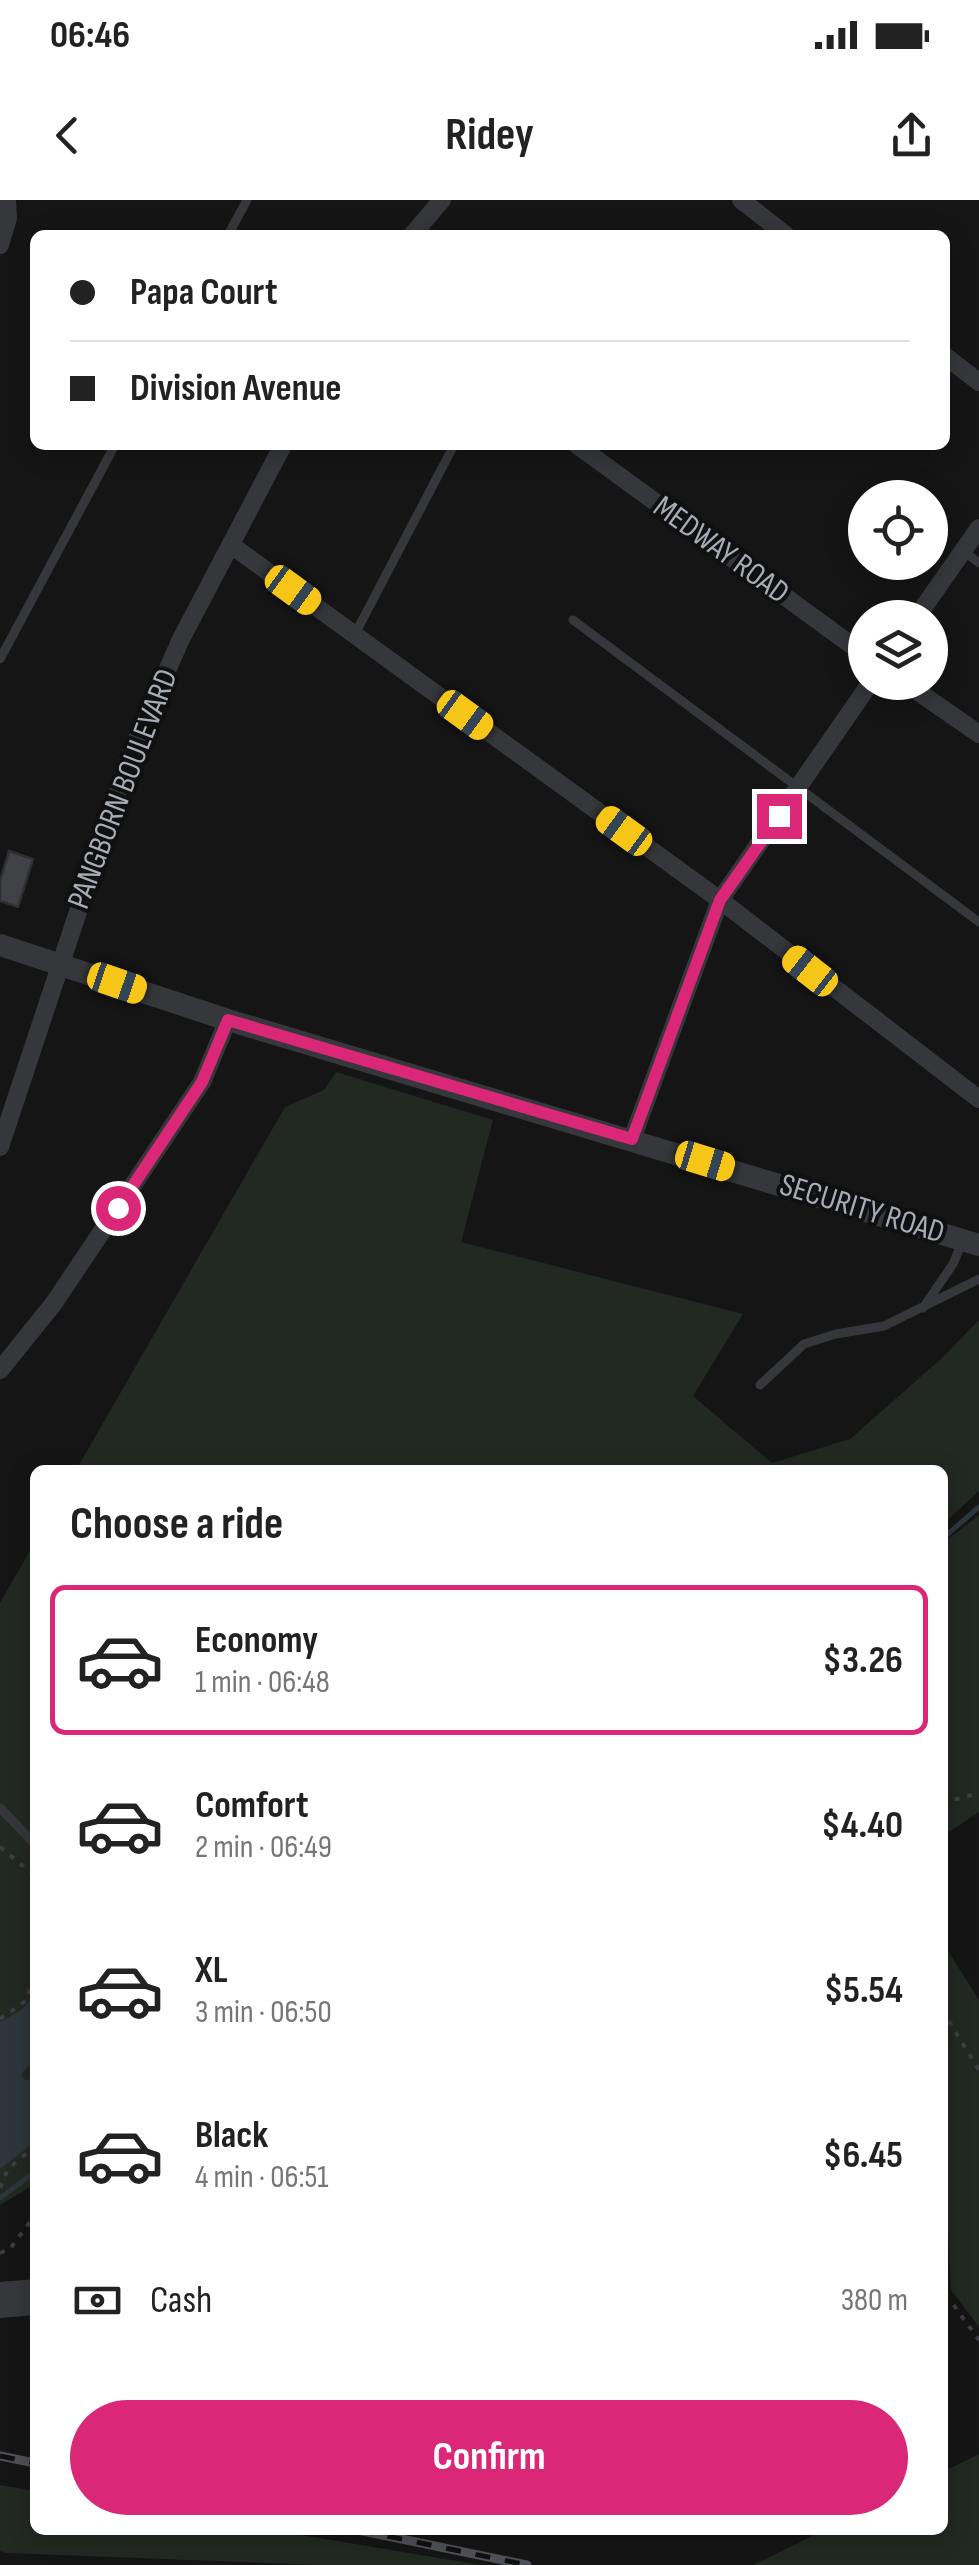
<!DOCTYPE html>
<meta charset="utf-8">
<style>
:root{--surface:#fff;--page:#f6f6f6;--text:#222;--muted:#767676;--line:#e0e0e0;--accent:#db2777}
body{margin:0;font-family:"Sofia Sans Condensed",sans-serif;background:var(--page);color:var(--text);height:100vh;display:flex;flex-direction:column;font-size:38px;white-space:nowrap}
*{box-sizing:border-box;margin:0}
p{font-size:32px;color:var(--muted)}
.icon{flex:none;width:55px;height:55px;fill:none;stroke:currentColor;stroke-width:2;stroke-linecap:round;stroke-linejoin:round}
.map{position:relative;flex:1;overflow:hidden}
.panel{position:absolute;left:30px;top:1265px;width:918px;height:1070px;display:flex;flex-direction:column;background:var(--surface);border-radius:15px;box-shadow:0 5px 25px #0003}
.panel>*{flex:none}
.banner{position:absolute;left:30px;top:30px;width:920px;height:220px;border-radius:15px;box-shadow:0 5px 25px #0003;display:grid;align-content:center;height:220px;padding:0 40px;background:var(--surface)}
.buttons{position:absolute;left:848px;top:280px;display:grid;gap:20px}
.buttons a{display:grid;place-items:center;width:100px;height:100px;border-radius:50%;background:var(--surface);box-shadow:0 5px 25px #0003;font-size:50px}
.end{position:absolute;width:45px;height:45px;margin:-22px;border:12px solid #db2777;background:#fff;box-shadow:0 0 0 5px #fff}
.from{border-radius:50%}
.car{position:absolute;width:30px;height:60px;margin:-30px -15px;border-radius:12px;box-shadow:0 0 8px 2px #0007;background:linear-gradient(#f5c518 24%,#345 0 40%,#f5c518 0 76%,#345 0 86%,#f5c518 0)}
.banner b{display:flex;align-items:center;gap:35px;height:95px;font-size:38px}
.banner b+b{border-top:2px solid var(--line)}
.banner i{width:25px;height:25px;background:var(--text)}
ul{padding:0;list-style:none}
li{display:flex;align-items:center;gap:30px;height:150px;margin:0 20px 15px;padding:0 20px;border:5px solid transparent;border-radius:15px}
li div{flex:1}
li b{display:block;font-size:38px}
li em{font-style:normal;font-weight:700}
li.on{border-color:var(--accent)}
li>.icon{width:90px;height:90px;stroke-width:1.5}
h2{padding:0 40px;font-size:45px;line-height:120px}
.pay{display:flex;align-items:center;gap:25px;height:110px;padding:0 40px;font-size:38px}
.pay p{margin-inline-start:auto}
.action{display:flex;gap:20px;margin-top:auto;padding:20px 40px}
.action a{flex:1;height:115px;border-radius:60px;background:var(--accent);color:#fff;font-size:40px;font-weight:700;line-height:115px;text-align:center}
.status{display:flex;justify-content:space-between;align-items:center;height:70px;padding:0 50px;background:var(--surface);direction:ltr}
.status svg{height:28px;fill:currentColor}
header{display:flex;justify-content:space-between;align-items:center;height:130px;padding:0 40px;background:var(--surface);font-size:45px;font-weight:700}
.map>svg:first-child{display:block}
</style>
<div class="status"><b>06:46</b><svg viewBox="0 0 49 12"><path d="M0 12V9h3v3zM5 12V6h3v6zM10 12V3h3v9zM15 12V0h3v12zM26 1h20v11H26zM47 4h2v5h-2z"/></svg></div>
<header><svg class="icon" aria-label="back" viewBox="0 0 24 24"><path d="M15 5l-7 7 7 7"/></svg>Ridey<svg class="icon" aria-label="share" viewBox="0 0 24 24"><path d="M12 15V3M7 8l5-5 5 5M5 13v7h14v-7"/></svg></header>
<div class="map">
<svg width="979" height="2365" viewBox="0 0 979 2365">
<rect width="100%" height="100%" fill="#151516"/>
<path fill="#212922" d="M336,872L493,920L461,1042L743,1114L693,1196L772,1263L850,1239L942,1158L979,1120V1291L943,1324L942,1270H76L285,907L324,890Z
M979,1315V1612L943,1636V1343Z
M35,1342V1984L0,2005V1403Z
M943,1743L979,1800V2127L951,2090L947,2012L943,2003Z
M979,2254V2365H753L825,2330H942L943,2272Z
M0,2285L35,2291V2330H271L481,2365H320L7,2353L0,2351Z"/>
<path fill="#2d363c" d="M35,1796V1859L21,1874L25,1880L35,1879V1942L0,1969V1822L21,1810Z"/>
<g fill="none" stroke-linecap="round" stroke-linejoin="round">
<path stroke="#2d363c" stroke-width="5" d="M942,1339L979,1307
M0,1998L35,1972"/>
</g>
<path fill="#414246" stroke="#2f2f32" stroke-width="2.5" d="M9,651L33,659L18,707L0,701V681Z"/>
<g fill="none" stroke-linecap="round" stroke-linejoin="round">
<path stroke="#3c3e42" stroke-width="4" stroke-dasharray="5 8" stroke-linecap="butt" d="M942,1603L979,1593
M0,1647L35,1676
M942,1810L979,1870
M0,1819L27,1800L35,1771
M0,1988L8,1969L35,1946
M0,2053L10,2049L35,2015
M942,2100L952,2103L979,2140"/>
<path stroke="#36373b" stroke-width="9" d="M228,35L247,0
M963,351L979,363
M573,420L979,722
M355,434L454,245
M0,459L115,245
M923,1108L953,1064L963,1040
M760,1185L804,1144L836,1134L884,1126L979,1079
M0,1608L35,1644"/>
<path stroke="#36373b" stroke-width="18" d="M741,0L786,35
M412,35L442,0
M0,45L8,18L7,0
M945,156L979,182
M577,245L865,455
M231,345L720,700L979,899
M916,418L979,328
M904,482L979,534
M632,939L720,700L871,482
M0,947L129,558L180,441L283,245
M0,1170L54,1103L202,882L228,820
M0,2091L35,2088
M0,2109L35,2106"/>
<path stroke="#36373b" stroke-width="22" d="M0,745L228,820L979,1045"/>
<defs>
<path id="rail" d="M0,2256L35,2263
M358,2330L527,2365"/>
</defs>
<use href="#rail" stroke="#4f5156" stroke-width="9"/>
<use href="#rail" stroke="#101011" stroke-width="5" stroke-dasharray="15" stroke-linecap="butt"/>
</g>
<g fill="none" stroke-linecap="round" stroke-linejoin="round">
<path stroke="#db2777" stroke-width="12" d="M118,1008L202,882L228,820L632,939L720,700L779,616"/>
</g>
<g text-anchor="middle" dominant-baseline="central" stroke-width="8" stroke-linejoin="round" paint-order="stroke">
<g font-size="32" fill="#a7acb6" stroke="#101011">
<text transform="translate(721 350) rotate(36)">MEDWAY ROAD</text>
<text transform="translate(123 589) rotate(-69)">PANGBORN BOULEVARD</text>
<text transform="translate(862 1009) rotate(17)">SECURITY ROAD</text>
</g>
</g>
</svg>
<div class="buttons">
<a><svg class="icon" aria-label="locate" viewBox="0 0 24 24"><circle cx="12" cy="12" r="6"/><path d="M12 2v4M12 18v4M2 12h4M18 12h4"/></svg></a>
<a><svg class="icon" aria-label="layers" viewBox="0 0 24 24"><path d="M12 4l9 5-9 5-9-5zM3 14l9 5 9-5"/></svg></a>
</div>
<i class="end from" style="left:118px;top:1008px"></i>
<i class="end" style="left:779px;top:616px"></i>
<i class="car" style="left:293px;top:390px;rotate:126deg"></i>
<i class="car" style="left:465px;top:515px;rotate:126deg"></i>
<i class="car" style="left:624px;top:631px;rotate:306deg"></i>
<i class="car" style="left:810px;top:771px;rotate:308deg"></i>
<i class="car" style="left:117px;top:783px;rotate:109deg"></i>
<i class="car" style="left:705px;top:961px;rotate:107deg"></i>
<div class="banner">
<b><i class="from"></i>Papa Court</b>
<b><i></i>Division Avenue</b>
</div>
<section class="panel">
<h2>Choose a ride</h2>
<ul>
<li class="on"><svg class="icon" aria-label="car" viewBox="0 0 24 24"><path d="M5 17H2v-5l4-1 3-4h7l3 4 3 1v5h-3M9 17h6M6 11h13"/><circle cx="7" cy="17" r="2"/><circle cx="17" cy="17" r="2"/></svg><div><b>Economy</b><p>1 min · 06:48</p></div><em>$3.26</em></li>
<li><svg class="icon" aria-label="car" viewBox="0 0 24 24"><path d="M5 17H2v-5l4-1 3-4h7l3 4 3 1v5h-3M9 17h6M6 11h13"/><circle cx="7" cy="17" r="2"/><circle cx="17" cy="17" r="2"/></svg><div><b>Comfort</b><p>2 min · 06:49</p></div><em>$4.40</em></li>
<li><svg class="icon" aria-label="car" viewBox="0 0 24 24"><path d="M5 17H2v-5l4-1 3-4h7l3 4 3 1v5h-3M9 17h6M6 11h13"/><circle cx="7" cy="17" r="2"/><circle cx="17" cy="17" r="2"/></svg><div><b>XL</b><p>3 min · 06:50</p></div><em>$5.54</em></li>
<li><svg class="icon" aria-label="car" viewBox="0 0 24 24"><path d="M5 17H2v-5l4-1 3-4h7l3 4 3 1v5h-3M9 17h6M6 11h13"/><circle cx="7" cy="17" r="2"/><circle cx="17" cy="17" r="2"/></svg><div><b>Black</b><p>4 min · 06:51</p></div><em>$6.45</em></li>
</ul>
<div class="pay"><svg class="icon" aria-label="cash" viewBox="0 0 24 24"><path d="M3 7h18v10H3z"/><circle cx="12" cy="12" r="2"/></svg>Cash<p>380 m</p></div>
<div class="action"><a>Confirm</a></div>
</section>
</div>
